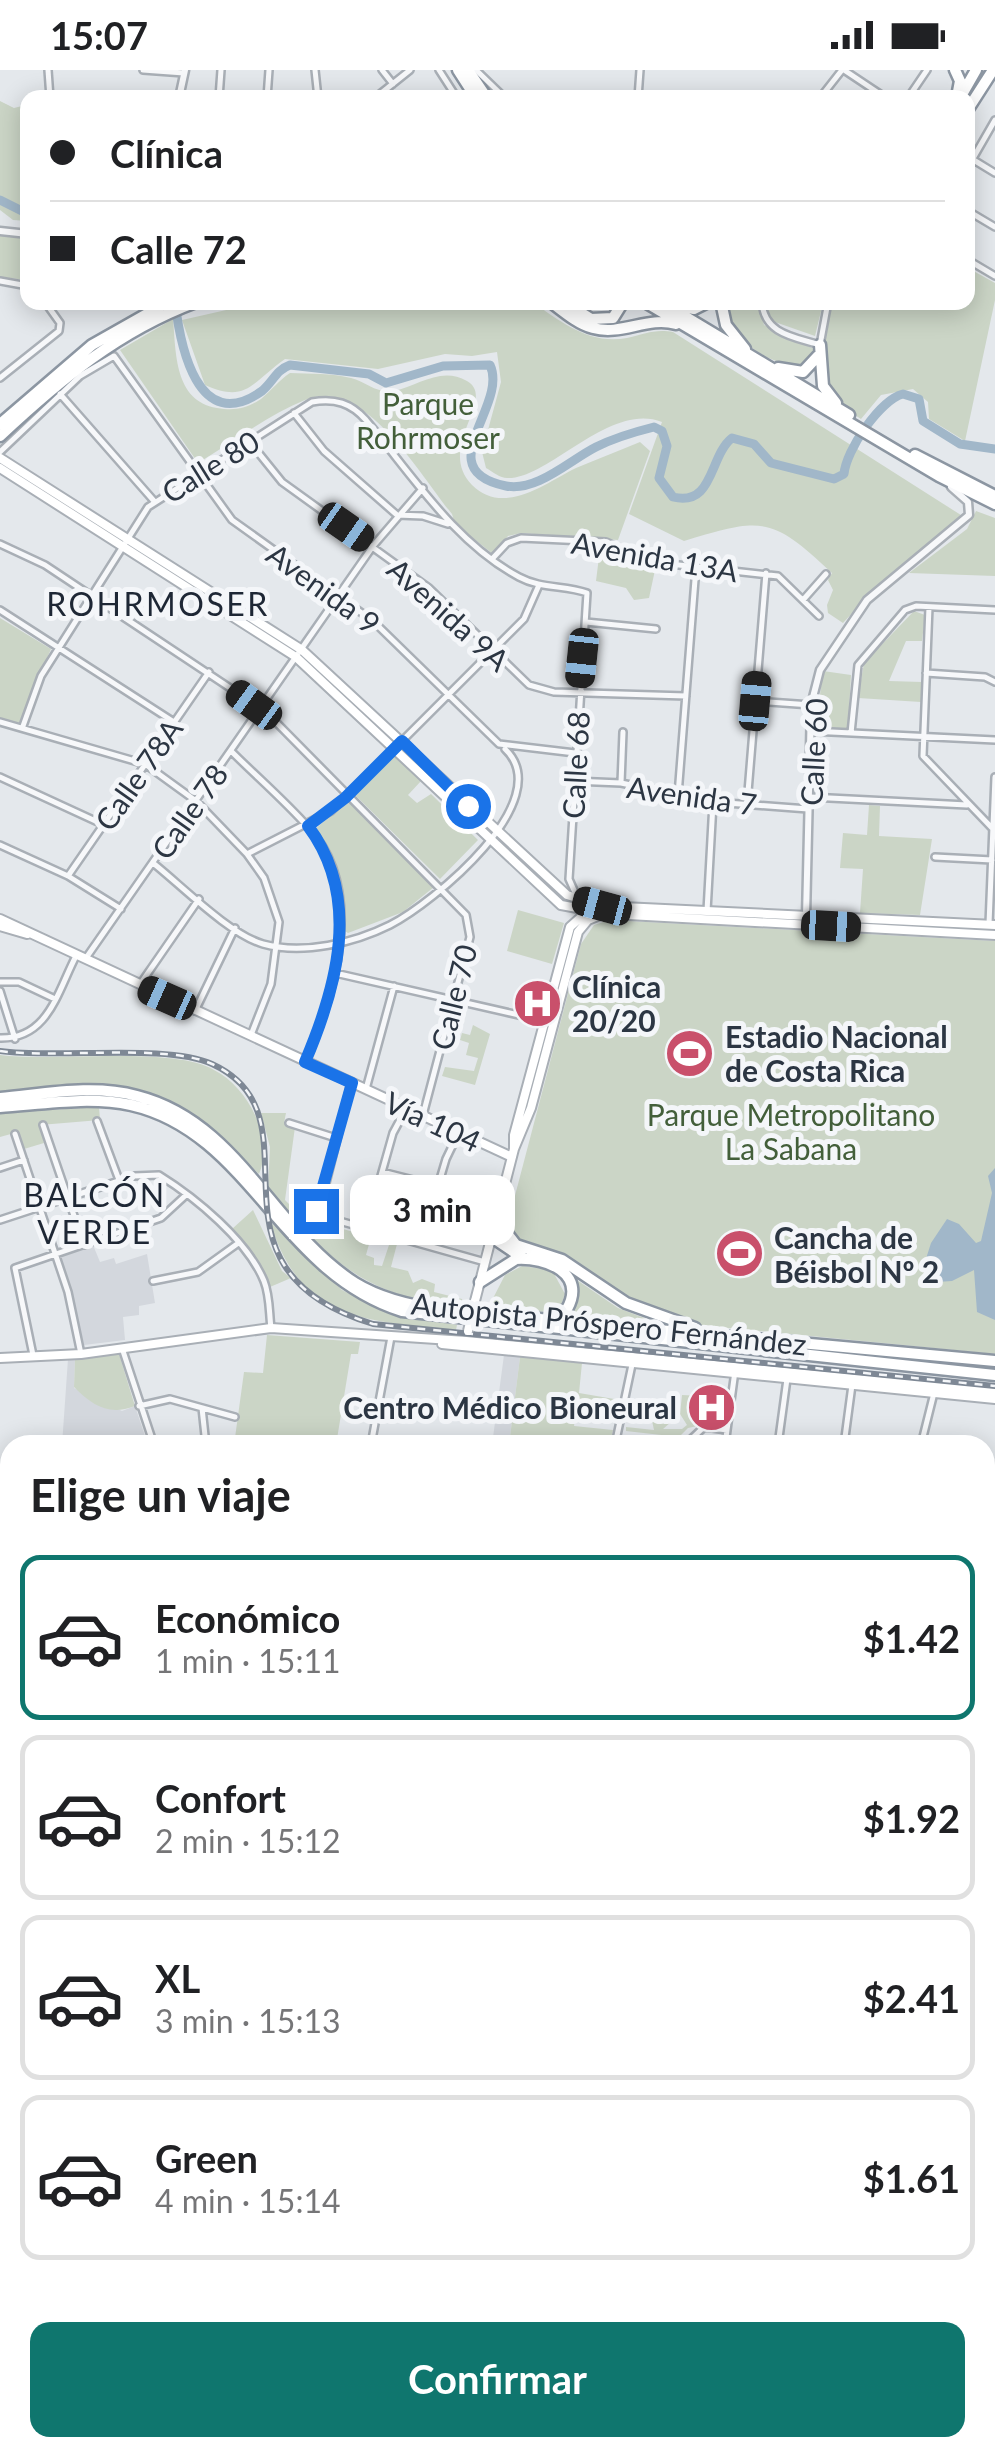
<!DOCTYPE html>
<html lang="es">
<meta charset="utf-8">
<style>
:root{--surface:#fff;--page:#f2f2f2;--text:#202124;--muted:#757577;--line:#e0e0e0;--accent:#0f766e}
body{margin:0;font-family:Lato,sans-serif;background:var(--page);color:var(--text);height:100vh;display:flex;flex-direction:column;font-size:38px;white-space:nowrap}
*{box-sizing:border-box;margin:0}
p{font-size:32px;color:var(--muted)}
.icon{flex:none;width:55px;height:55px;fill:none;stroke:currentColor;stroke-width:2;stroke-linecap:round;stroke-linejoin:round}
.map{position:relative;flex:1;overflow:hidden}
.sheet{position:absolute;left:0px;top:1365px;width:995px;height:1022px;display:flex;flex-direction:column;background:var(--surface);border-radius:30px 30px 0 0;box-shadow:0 5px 25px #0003}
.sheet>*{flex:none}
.hud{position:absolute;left:20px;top:20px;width:955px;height:220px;border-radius:20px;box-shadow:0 5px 25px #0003;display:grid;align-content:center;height:220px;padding:0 30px;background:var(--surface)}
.end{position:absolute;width:45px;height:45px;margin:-22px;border:12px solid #1a73e8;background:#fff;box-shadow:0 0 0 5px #fff}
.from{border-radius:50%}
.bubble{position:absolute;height:70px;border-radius:20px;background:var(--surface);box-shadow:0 5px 25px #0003;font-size:32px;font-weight:700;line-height:70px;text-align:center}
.car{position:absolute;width:30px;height:60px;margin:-30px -15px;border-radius:12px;box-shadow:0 0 8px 2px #0007;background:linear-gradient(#222 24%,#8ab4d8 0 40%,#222 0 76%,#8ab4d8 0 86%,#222 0)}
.hud b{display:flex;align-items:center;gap:35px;height:95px;font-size:38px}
.hud b+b{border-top:2px solid var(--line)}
.hud i{width:25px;height:25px;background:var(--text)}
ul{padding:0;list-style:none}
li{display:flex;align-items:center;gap:30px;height:165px;margin:0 20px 15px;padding:0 10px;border:5px solid var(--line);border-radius:20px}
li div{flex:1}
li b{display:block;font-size:38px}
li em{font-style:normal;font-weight:700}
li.current{border-color:var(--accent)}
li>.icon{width:90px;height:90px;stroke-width:1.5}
h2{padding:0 30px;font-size:45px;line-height:120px}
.cta{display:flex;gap:20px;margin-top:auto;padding:20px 30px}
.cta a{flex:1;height:115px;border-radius:20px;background:var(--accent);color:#fff;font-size:40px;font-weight:700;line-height:115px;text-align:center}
.status{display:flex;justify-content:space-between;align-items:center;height:70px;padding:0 50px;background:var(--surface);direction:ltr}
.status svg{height:28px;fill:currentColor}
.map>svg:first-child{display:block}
</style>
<div class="status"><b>15:07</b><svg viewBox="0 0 49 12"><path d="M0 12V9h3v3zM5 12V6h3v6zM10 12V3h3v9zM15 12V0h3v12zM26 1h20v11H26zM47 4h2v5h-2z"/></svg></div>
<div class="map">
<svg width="995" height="2387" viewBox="0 0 995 2387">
<rect width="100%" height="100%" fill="#e4e8ec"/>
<path fill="#d3d7dd" d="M93,1175L100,1192L114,1188L116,1194L147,1184L155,1233L139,1236V1245L123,1247L125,1270L84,1275L60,1186Z
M504,1285L520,1287L509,1375H492Z
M68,1289H75L74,1318L122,1341L135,1336L148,1375H62Z
M985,1494L995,1495V1592H988L986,1612Z"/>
<path fill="#cbd5c6" d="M0,31L14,38L22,36L27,45V151L13,150L0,140Z
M16,163L27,168V210L0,207V166Z
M968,198L995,213V230L965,371L929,349L928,332L913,319L881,325L861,349C818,322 818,277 833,233L968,232Z
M532,232C562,252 589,275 627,268C646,264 654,259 673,262L964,447L867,527L843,553L828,543L827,535L833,520L828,510L832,503C772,446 762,447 684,471L629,444L662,352C610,331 548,410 507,408C500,408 493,402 486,398L482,382L501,312L497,282L472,286L445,284L378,299L285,289C252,312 247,334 205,315L182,250L257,233Z
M726,233H759L764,255L816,280L810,296C774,299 728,272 726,233Z
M764,233H823L815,266L772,251L766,246Z
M173,249C176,282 174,331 217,338C234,341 246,339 261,329C271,321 279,310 290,303C310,304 332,303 351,308C366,312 377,324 394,321C418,316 441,296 467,311C498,329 435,377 472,415C504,447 547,412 576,398C597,389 619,381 640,372L650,381L618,470L521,463L508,466L493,484L455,454L452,444C420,405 363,305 305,330C268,345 233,372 198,393L120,280Z
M976,441L995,448V506L909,503L967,459Z
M600,479L655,500L649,528L634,530L626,518L596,511Z
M914,541L925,545L922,571H906L889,611L922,612L921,632L858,628L864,593Z
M0,548L51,579L19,653L0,649Z
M823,601L851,605L848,659L816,656Z
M395,685L421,711L408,725L417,733L431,724L478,770L440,809L355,725Z
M349,729L434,817L403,842L348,863L343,860L334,806L313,761Z
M869,735L880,736L879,766L932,769L920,845L860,843L863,799L840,798L843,763L867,765Z
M518,840L564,853L552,894L507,881Z
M610,850L995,871V1284L697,1255L623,1227L555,1181L522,1174L507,1156L581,874L594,855Z
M473,955L490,964L475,1015L442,1006L445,997L474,1001L478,988L466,985L469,973L460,970L462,963L470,965Z
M0,985C53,992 174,976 214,1000C232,1009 247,1027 255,1045C264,1063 267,1086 259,1104C161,1008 129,1022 0,1026Z
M99,1037L100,1050L40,1055L44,1073L24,1079L18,1062L0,1067V1043Z
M261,1043H286L284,1053L295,1057L285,1130L297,1142H314L322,1153L371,1167L366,1185L374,1188V1195L382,1196L390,1172L397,1174L391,1197L408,1201L413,1213L422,1209L435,1214L434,1222L462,1229L464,1239C359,1223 336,1195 268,1120L270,1077Z
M253,1140L282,1201L291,1208L270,1217L232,1159Z
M270,1152L342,1220L389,1244L457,1255L456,1260C366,1251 300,1251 270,1152Z
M522,1196L552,1200L565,1224L561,1235L546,1242L488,1238L505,1205Z
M571,1206L618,1238L673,1259L564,1246C577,1232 578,1224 571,1206Z
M267,1265L360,1272L358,1284H351L336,1375H234L244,1302L263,1303Z
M119,1284L135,1336C109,1346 93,1336 74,1317L75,1289Z
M520,1287L582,1293L579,1323L620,1330L617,1348L576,1342L574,1356L613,1360L611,1372L575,1369L573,1375H509Z
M682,1325L703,1326L702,1348L707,1343L717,1348L721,1328L729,1329L726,1350L688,1358L679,1367L626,1361V1357L654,1360L651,1346L667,1348L668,1342L678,1346L663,1359H682L687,1355L680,1344Z
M0,1754L10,1786V1959L0,1963Z
M985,2278L995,2282V2387H772L770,2378H985Z
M180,2378H302L306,2387H171Z"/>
<path fill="#a1b7c9" d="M995,1098V1250L977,1242L974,1200L952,1211L937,1212L924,1195L931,1173L947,1149L959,1154L976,1173L981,1171L992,1123L988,1106Z"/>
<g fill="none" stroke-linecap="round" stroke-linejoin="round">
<path stroke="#a1b7c9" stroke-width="9" d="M0,130L28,144
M175,232C180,274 197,367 262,321C273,312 276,300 290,295L369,304L386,313L443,296L490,295C509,336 427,400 506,416C537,422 570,390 596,377C614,368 634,362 654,357L662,361L667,376L659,408L673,427C714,437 709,386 732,368L754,374L771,393L834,409L844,404C846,380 880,330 903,324L919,329L923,351L960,374L995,379
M0,1533L10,1532
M0,1850L10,1862
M985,1935L995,1927
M216,2378L218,2387"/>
<defs>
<path id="minor" d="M48,0L50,28
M143,0L184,3
M315,0L318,28
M382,0L393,14
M439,0L457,28
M476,0L505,28
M844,0L886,28
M219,28L221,0
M267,28L269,0
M375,28L410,0
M638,28L640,0
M820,28L842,0
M908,28L927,0
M972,89L995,103
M968,97L995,50
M968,141L995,157
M968,190L995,206
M0,211L28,216
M762,232C764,264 794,267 820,275L828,232
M0,308L59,261L60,253L45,232
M60,324L154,431
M294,343L324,381L397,445L423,446L448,454
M249,371L282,412L429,518L529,615L554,622L686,626
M0,382L80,306L114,286L232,450L373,551L499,674L575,683
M0,474L45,495L266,642L466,845L470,867L423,1045
M493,488L507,473L521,468L606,472L652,492L778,506L819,546
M803,530L826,504
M929,537L923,686L993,759
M0,540L174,652
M586,552L656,559
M926,603L985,607L995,612
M755,631L811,635
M0,652L145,694L196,731L247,784L264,808L279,852L271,914L251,965
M23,656L41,606L148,437L312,332C335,328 351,333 366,350C412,405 455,473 519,507C541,519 565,515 587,523L569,809L577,827
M811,661L995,670
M851,663L858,595L905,540L916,536L995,540
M401,672L524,549L539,515
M231,681C256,706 284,730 308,757C367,820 335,924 305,992
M0,707L102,754
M573,711L621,713L713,732L808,739
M621,713L623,662
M678,725L696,497
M810,727L967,735
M747,734L766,503
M0,775L68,806L121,839
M247,784L331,741L393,680
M935,787L992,790
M153,793C182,816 229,864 263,874C303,885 354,873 390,855C433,833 559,730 505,679
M68,806L209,602
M707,841L713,733
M989,854L995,707
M86,888L373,476L423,418
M335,903L545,951
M0,912H19L55,929
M141,913L199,829
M0,921L15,969
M195,941L235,858
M0,968C48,969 57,923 76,886
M351,1013L318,1145L485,1192
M366,1019L394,916
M97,1051L119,1110
M289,1053L336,1068
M43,1055L84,1175
M15,1064L68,1222L81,1284
M0,1098L24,1090
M382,1102L437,1116
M0,1150L134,1106L159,1105C196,1128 247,1170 264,1211C270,1226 269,1242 271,1258
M366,1159L393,1063L406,1039
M421,1173L446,1089L459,1062
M153,1211L198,1202L237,1174
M122,1278L154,1375
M33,1285L15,1198L161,1148L186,1125
M139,1336L170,1329L235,1347
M202,1338L206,1375
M371,1375L391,1267
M615,1375L633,1290
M685,1375L704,1357L727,1360
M725,1375L735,1301
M778,1375L787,1309
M844,1375L852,1315
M921,1375L934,1323
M985,1616L995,1617
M0,1710L10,1726
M10,1765V1773
M985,1797L995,1798
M985,1921L995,1913
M0,2028L10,2029
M0,2059L10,2060
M0,2091L10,2092
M2,2120L5,2092
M0,2167L10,2162
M0,2201L10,2196
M0,2318L10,2313
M0,2375L10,2366
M308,2378L310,2383
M735,2378L737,2387
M69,2387L71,2386
M386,2387L402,2378
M457,2387L474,2378"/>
<path id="tertiary" d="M179,28L185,0
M0,161L28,164
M806,847L811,635L820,600L867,530L969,445L968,432L951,417
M985,2061L995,2064
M985,2178L995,2188
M663,2378L681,2387"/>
<path id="secondary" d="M0,388L302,580L567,825L602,836L995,855
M0,398L296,587L561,835L610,844L995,865
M0,849L512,1087
M0,856L27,864
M514,1079L531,1038L578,862L588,850L600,845
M475,1231L514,1079V1065L570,857L588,841
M442,1274L995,1329
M0,1288L81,1284L271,1258L466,1271L995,1322
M985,1756L995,1728
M341,2387L358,2378"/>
<path id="trunk" d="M458,0L476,28
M468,0L487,28
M955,0L960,11L957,27
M960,28L976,0
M968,39L993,0
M551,232C564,242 578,254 593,258C622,266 647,246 676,254
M564,232L591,249L613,248L623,232
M645,232L939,406L995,434
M661,232L849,345
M721,232L726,255L745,279
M672,234L694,239L708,232
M820,275L823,316L836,333
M778,298L803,302L818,286
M0,354L92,275L168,232
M0,366C60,310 118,261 196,232
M915,385L995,426
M0,1028C45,1024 93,1014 137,1026C239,1052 272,1160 355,1213C381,1229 412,1236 442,1240L995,1291
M0,1037C43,1034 89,1026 131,1035C250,1062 279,1202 402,1241L995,1305
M500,1136L506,1162L516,1175L562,1190L626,1233L695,1258
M492,1167L523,1188
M480,1212L516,1189C546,1187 587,1203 567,1239L551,1247
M0,1731L10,1745
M0,1746L10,1758
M751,2378L753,2387
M764,2378L765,2387"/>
</defs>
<use href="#minor" stroke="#a9afb6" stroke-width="10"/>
<use href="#tertiary" stroke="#a9afb6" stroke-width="11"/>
<use href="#secondary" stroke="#a9afb6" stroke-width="12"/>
<use href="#trunk" stroke="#8c96a2" stroke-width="15"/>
<use href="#minor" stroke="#f7f8fa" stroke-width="5"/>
<use href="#tertiary" stroke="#f7f8fa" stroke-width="6"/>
<use href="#secondary" stroke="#fff" stroke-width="8"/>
<use href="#trunk" stroke="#fff" stroke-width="10"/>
<defs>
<path id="rail" d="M0,981C57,989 167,973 212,994C328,1047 186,1197 373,1254L995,1316"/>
</defs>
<use href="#rail" stroke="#7e8895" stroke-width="6"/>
<use href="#rail" stroke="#f4f6f9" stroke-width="2.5" stroke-dasharray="8" stroke-linecap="butt"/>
<defs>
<path id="secondary-bridge" d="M468,1261L475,1231"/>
</defs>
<use href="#secondary-bridge" stroke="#a9afb6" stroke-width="12" stroke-linecap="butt"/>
<use href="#secondary-bridge" stroke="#fff" stroke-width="8"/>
</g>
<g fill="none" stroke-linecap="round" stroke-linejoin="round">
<path stroke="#1a73e8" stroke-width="12" d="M316,1141L352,1013L305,992C337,917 362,828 308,756L345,728L402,671L468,736"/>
</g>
<defs>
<symbol id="hospital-disc" viewBox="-11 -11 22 22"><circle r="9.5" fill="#c9506b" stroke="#f4f6f9"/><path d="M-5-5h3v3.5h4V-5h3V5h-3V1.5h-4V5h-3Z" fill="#fff"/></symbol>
<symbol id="stadium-disc" viewBox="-11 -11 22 22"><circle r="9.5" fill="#c9506b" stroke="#f4f6f9"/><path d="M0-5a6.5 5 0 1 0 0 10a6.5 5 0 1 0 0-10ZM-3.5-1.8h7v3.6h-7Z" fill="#fff"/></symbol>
</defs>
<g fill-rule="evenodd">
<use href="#hospital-disc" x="510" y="906" width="55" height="55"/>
<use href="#stadium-disc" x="662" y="956" width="55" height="55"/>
<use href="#stadium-disc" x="712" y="1156" width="55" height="55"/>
<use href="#hospital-disc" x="684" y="1310" width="55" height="55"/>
</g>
<g text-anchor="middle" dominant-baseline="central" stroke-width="10" stroke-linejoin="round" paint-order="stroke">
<g font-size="30" fill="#435f3a" stroke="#f4f6f9">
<text x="428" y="333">Parque<tspan x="428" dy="34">Rohrmoser</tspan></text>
<text x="791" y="1044">Parque Metropolitano<tspan x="791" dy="34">La Sabana</tspan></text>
</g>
<g font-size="30" fill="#2c3643" stroke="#f4f6f9">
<text transform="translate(210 396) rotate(-32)">Calle 80</text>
<text transform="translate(655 486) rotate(10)">Avenida 13A</text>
<text transform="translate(324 518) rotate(36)">Avenida 9</text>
<text transform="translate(449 544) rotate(42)">Avenida 9A</text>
<text transform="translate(813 682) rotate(-87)">Calle 60</text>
<text transform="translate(575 695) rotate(-87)">Calle 68</text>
<text transform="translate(138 704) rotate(-55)">Calle 78A</text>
<text transform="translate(692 725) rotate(8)">Avenida 7</text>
<text transform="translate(189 741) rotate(-55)">Calle 78</text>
<text transform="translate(453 927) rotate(-76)">Calle 70</text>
<text transform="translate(433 1051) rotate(25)">Vía 104</text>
<text transform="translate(609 1253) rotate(6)">Autopista Próspero Fernández</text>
</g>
<g font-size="30" font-weight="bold" fill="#2c3643" stroke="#f4f6f9" text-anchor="start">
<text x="572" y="916">Clínica<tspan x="572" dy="34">20/20</tspan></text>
<text x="725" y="966">Estadio Nacional<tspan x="725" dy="34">de Costa Rica</tspan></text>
<text x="774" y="1167">Cancha de<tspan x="774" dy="34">Béisbol Nº 2</tspan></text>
<text x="677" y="1337" text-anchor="end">Centro Médico Bioneural</text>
</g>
<g font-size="32" letter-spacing="2.5" fill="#1e2735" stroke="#f4f6f9">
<text x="158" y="533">ROHRMOSER</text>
<text x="95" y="1124">BALCÓN<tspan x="95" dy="37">VERDE</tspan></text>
</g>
</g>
</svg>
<i class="end from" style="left:468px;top:736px"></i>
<i class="end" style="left:316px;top:1141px"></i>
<div class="bubble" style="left:350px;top:1105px;width:165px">3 min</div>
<i class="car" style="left:346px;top:457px;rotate:125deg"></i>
<i class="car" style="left:582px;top:588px;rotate:186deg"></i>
<i class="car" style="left:755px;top:631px;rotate:5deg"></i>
<i class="car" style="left:254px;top:635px;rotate:306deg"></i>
<i class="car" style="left:602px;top:836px;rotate:285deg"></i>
<i class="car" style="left:831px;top:856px;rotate:93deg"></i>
<i class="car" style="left:167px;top:928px;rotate:294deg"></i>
<div class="hud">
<b><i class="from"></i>Clínica</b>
<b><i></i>Calle 72</b>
</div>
<section class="sheet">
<h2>Elige un viaje</h2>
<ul>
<li class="current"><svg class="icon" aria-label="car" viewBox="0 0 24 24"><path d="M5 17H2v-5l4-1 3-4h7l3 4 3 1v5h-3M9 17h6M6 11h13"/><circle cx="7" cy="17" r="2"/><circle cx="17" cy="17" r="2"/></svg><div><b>Económico</b><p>1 min · 15:11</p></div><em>$1.42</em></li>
<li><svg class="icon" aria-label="car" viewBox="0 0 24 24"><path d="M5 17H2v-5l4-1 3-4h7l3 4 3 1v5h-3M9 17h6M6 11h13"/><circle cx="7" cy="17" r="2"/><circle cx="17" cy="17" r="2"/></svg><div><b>Confort</b><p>2 min · 15:12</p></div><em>$1.92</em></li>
<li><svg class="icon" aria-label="car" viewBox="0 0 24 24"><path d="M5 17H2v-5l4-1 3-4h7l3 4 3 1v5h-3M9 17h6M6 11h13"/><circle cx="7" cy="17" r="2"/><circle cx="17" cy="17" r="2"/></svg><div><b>XL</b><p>3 min · 15:13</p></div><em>$2.41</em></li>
<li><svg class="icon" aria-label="car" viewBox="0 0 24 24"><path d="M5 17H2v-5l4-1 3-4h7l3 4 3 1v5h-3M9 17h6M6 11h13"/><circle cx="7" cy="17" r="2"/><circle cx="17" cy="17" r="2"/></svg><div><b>Green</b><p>4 min · 15:14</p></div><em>$1.61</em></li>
</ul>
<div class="cta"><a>Confirmar</a></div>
</section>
</div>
